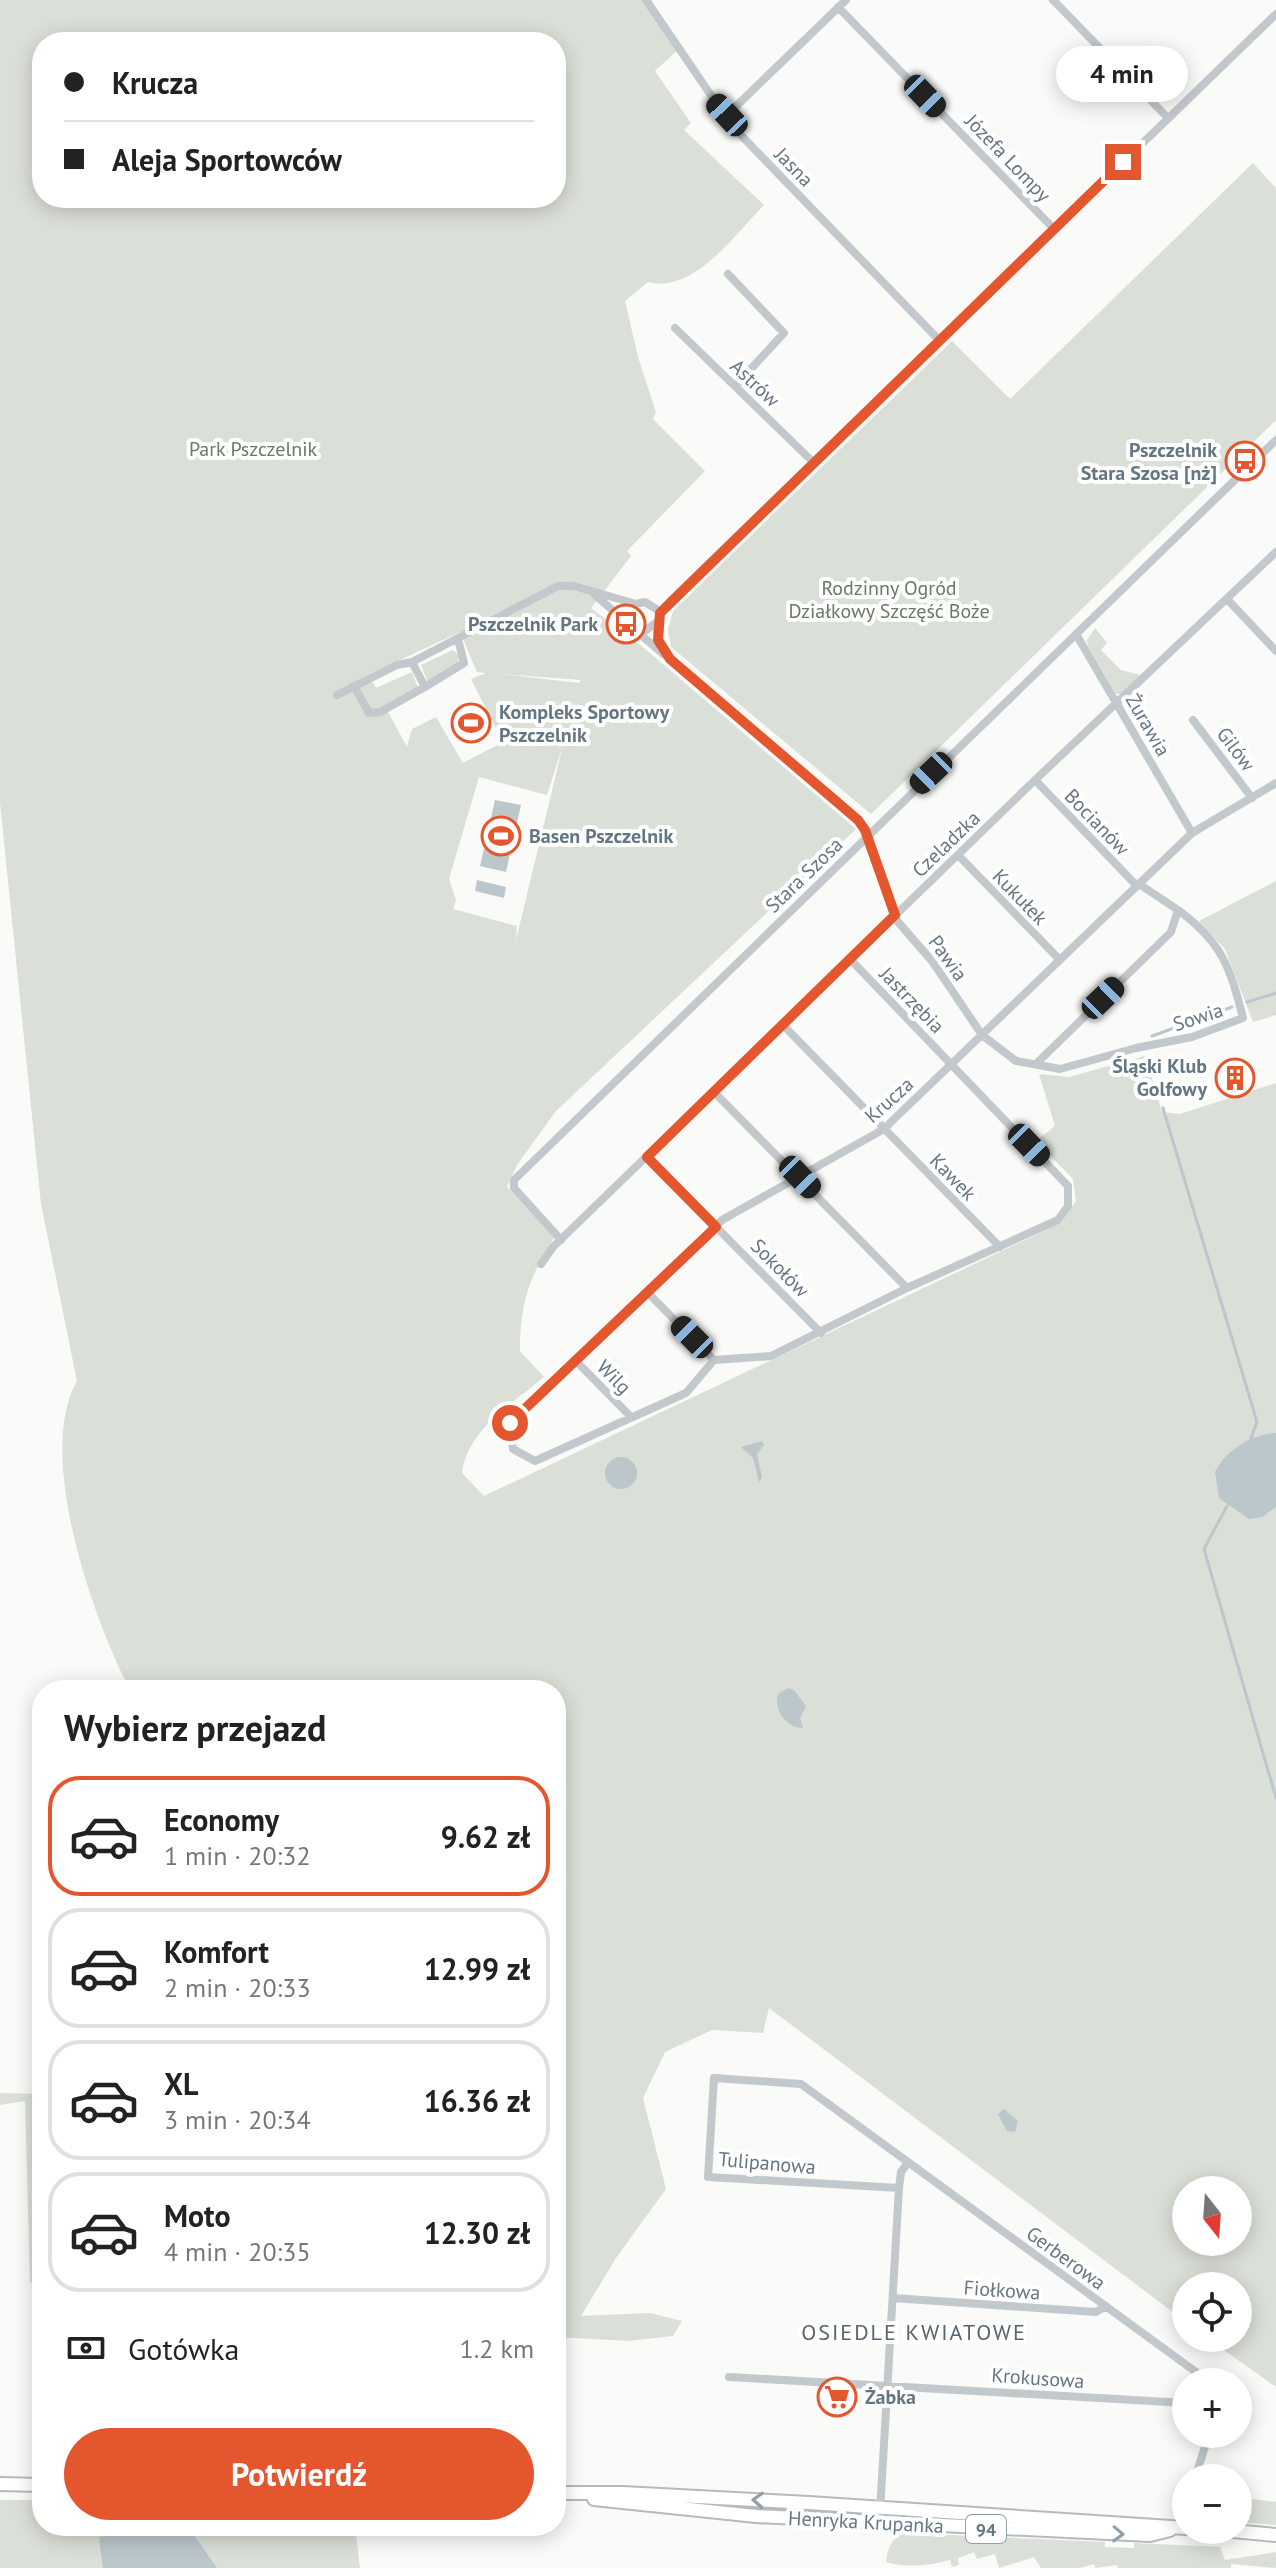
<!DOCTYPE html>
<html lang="pl">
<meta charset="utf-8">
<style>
:root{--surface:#fff;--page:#f2f2f2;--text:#222;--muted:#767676;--line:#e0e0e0;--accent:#e4572e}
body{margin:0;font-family:"PT Sans",sans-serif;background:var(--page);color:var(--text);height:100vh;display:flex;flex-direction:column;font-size:30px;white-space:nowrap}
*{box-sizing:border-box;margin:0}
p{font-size:26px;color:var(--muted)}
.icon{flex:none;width:44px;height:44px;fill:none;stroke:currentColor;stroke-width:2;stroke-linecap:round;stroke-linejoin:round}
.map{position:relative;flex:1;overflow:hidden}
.sheet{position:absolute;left:32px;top:1680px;width:534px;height:856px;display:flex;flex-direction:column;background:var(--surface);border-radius:32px;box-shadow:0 4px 20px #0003}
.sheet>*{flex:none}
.banner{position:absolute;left:32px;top:32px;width:534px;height:176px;border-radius:32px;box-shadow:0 4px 20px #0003;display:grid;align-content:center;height:176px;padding:0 32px;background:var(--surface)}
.needle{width:52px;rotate:163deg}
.fabs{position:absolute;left:1172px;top:2176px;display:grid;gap:16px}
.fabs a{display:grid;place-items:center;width:80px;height:80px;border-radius:50%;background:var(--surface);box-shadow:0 4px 20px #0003;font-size:40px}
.end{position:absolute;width:36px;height:36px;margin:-18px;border:10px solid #e4572e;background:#fff;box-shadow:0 0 0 4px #fff}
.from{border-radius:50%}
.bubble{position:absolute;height:56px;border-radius:28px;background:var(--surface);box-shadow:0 4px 20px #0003;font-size:26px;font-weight:600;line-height:56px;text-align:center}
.car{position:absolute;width:24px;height:48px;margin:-24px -12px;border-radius:10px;box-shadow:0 0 6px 2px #0007;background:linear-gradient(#222 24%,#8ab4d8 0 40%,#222 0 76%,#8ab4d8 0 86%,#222 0)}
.banner b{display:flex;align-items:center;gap:28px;height:76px;font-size:30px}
.banner b+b{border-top:2px solid var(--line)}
.banner i{width:20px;height:20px;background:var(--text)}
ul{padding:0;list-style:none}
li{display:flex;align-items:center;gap:24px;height:120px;margin:0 16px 12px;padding:0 16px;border:4px solid var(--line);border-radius:32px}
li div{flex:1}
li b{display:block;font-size:30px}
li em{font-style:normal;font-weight:600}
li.current{border-color:var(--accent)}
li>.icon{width:72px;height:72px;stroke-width:1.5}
h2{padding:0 32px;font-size:36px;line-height:96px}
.pay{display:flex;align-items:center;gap:20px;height:88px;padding:0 32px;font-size:30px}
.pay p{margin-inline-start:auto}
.action{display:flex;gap:16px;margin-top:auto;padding:16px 32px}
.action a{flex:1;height:92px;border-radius:48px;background:var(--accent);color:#fff;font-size:32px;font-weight:600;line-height:92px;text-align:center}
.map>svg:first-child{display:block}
</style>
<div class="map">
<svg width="1276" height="2568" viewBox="0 0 1276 2568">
<rect width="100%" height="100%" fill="#fafaf8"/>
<path fill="#dadfd7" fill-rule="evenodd" d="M0,0H651L681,47L655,71L691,123L684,130L764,205C735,234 694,294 648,282L625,301L638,357L656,412L653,419L705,471L627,551L631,556L591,608L644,648L856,829L556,1111L517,1165L507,1187L554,1238C529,1277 520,1304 520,1351L544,1377C512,1404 467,1430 462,1473L484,1496L1061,1223L1076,1201L1073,1179L1036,1141L1055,1126L1039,1074L1069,1077L1145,1056L1162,1112L1180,1114L1276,1083V2387L1207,2338H1238V2286H1186V2322L769,2008L763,2033L712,2030L665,2052L643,2098L666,2189L616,2258L581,2316L650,2313L682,2321L673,2336L628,2341L556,2337V1690H130C93,1619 35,1454 77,1381L41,1204L0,803ZM42,42H556V198H42ZM460,632L477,672L486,673L471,679L503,742L463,763L436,717L412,729L407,747L385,706L418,688L412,672L376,688L368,675ZM502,674L581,680L579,683ZM563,745L516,940L517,926L453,909L456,900L449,879L479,777L547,795ZM1186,2190H1238V2242H1186Z
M1253,163L1276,188V420L871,814L671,647L668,630L673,611L952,341L1010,399Z
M1095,628L1107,643L1101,650L1121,670L1141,675L1120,694H1116L1088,646L1087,640Z
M453,650L459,655L458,665L427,681L421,665Z
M1276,881V1015L1253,1022L1225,949L1199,921Z
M0,2093L42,2094V2282L30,2283L25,2101L0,2105Z
M1238,2497L1276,2502V2525L1238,2522Z
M0,2500H42V2526H355L360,2568H0Z
M906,2533L1105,2542V2547L1134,2548V2543L1220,2547L1225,2560L1276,2552V2568L1231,2564V2568H1118L1117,2565L1095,2568L1094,2564L1080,2568H1041L1034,2557L999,2568L995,2554L977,2559L974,2552L958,2558L959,2565L952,2567L950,2560C929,2566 907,2568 886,2562C888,2548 891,2537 906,2533Z"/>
<path fill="#bbc7cb" d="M495,800L521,805L506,872L480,866Z
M477,880L506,887L504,898L475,891Z
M1276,1433V1507L1262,1517L1249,1519L1219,1498L1215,1472C1226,1450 1252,1434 1276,1433Z
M762,1441L764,1445L757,1454L762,1477L759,1482L753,1458L741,1447Z
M605 1473a16 16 0 1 1 32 0a16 16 0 1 1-32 0Z
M788,1688L794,1690L806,1706L800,1718L803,1728C787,1728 773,1710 778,1694Z
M1004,2109L1018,2121L1015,2132L1007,2131L998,2114Z
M122,2526H192L194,2535L217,2568H103L99,2537L114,2535Z"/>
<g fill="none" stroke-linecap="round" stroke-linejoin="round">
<path stroke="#bbc7cb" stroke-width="3" d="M1247,1002L1276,993
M1152,1036L1232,1007
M1163,1108L1257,1422L1250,1441
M1227,1506L1204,1549L1276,1798"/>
<defs>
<path id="primary" d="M0,2484L42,2485
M556,2493H623L809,2503L1186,2528
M594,2499L756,2516L1150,2535L1170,2530
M1222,2530L1276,2535"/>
</defs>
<use href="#primary" stroke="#b5babe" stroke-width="16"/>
<path stroke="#c3c8cc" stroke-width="8" d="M646,0L732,126L939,340
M1053,0L1168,118
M838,7L1054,229
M727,115L846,0
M728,274L784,333L736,385
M675,328L813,462
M595,595L663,654
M1227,599L1276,651
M635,633L645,631L657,622
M1076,634L1192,833
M412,662L425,687L464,663L458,639
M354,686L369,713L380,712L425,687
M337,695L397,665L412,662L558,586H574L636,604L645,602L661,612
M1193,720L1252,798
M1035,780L1137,886
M958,855L1060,960
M1178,910C1222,942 1230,967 1243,1018L1192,1037L1136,1048L1060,1069L1016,1061L982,1035L932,961L898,922L865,830L858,820L670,659C654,640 652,619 670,601L1276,14
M850,959L1068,1186V1206L1058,1220L907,1288L771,1356L714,1360L686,1393L535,1461L513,1449L510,1423L722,1220L884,1129L892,1121L1192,833L1276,783
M783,1025L1000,1247
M1036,1064L1171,932L1178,910L1139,884
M714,1092L907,1288
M647,1157L821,1333
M561,1240L514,1188V1180L1276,440
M541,1264L553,1247L1035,780L1276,552
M648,1293L714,1360
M575,1360L631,1417
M899,2188L708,2177L714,2078L801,2084L1196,2372L1202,2382
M893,2298L1096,2312L1106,2306
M729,2377L1186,2403
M1195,2478L1209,2434
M880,2512L899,2188L901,2172L907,2164"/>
<use href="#primary" stroke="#fff" stroke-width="12"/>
</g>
<defs><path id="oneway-chevron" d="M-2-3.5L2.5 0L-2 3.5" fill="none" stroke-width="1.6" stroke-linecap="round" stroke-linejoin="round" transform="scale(2)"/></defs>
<g stroke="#939fa8">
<use href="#oneway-chevron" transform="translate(758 2500) rotate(-177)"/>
<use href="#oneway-chevron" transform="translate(1118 2534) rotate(2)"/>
</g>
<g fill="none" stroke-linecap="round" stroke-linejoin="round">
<path stroke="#e4572e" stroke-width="10" d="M510,1423L716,1227L647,1157L895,915L865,830L858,820L670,659L658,640L660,613L1123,162"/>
</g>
<defs>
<symbol id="bus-ring" viewBox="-11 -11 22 22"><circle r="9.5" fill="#fff" stroke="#e4572e" stroke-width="1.5"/><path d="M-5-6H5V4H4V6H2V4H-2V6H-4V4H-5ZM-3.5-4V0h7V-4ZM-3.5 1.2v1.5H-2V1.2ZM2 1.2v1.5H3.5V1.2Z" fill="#e4572e"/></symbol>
<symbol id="stadium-ring" viewBox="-11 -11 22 22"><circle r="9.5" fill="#fff" stroke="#e4572e" stroke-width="1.5"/><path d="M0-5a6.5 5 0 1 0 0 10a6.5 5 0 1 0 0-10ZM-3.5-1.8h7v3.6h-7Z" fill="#e4572e"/></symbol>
<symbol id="building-ring" viewBox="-11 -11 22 22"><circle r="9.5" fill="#fff" stroke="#e4572e" stroke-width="1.5"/><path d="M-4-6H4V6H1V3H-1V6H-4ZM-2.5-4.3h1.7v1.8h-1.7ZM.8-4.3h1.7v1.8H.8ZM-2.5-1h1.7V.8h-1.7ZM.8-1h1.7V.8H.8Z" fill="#e4572e"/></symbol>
<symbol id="supermarket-ring" viewBox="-11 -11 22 22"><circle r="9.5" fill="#fff" stroke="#e4572e" stroke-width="1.5"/><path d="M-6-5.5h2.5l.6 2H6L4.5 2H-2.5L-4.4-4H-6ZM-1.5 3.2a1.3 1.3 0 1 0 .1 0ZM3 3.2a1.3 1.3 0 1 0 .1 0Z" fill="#e4572e"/></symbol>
</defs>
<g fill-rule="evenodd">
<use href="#bus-ring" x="1223" y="439" width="44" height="44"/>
<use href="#bus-ring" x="604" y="602" width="44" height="44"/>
<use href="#stadium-ring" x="449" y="701" width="44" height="44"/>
<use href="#stadium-ring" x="479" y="814" width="44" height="44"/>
<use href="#building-ring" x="1213" y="1056" width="44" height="44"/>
<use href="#supermarket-ring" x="815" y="2375" width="44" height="44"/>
</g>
<g text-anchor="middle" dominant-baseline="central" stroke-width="8" stroke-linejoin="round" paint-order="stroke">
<rect fill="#fff" stroke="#939fa8" stroke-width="2" x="966" y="2515" width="40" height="28" rx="6"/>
<g font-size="18" font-weight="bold" fill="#657683">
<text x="986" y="2529">94</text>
</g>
<g font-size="20" fill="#657683" stroke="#fff">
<text transform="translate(1008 158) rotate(46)">Józefa Lompy</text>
<text transform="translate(794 167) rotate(46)">Jasna</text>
<text transform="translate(755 383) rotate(43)">Astrów</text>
<text transform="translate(1148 725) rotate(60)">Żurawia</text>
<text transform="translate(1236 749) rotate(53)">Gilów</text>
<text transform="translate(1097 822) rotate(46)">Bocianów</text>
<text transform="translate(946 844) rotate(-44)">Czeladzka</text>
<text transform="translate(804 875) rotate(-44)">Stara Szosa</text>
<text transform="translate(1020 897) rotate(46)">Kukułek</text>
<text transform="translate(948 958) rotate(54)">Pawia</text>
<text transform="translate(912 1000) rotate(46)">Jastrzębia</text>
<text transform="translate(1198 1017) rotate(-18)">Sowia</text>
<text transform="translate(889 1100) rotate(-42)">Krucza</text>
<text transform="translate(953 1177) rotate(46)">Kawek</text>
<text transform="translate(780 1268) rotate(45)">Sokołów</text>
<text transform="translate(614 1377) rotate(45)">Wilg</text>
<text transform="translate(767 2163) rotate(5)">Tulipanowa</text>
<text transform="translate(1066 2258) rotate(36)">Gerberowa</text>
<text transform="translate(1002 2290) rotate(4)">Fiołkowa</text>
<text transform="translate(1038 2378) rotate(4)">Krokusowa</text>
<text transform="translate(866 2522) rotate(3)">Henryka Krupanka</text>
</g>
<g font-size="20" fill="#687a64" stroke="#fff">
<text x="253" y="449">Park Pszczelnik</text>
<text x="889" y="588">Rodzinny Ogród<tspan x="889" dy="23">Działkowy Szczęść Boże</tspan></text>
</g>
<g font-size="20" font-weight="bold" fill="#657683" stroke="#fff" text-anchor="end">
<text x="1217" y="450">Pszczelnik<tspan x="1217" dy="23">Stara Szosa [nż]</tspan></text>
<text x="598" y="624">Pszczelnik Park</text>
<text x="499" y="712" text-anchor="start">Kompleks Sportowy<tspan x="499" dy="23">Pszczelnik</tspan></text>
<text x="529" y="836" text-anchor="start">Basen Pszczelnik</text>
<text x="1207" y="1066">Śląski Klub<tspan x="1207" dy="23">Golfowy</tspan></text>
<text x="865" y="2397" text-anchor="start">Żabka</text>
</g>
<g font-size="22" letter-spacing="2" fill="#57646e" stroke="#fff">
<text x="914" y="2332">OSIEDLE KWIATOWE</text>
</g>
</g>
</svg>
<div class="fabs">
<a><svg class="needle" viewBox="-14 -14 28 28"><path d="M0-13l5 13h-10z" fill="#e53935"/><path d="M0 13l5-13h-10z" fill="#767676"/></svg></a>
<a><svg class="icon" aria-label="locate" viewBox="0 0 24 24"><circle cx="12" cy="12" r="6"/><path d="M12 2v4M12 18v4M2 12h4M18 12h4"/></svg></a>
<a>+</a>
<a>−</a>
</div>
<i class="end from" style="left:510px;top:1423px"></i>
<i class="end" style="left:1123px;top:162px"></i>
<div class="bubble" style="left:1056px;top:46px;width:132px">4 min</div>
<i class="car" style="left:925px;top:96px;rotate:136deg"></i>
<i class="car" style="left:727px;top:115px;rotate:317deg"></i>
<i class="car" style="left:931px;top:773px;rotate:226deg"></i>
<i class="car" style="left:1103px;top:998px;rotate:46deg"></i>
<i class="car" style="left:1029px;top:1145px;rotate:136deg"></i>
<i class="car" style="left:800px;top:1177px;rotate:136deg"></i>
<i class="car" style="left:692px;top:1337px;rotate:315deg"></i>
<div class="banner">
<b><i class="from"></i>Krucza</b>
<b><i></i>Aleja Sportowców</b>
</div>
<section class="sheet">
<h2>Wybierz przejazd</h2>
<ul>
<li class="current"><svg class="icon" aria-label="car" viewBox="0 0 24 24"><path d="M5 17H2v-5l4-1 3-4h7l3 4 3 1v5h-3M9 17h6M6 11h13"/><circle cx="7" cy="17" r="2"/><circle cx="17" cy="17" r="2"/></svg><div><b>Economy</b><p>1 min · 20:32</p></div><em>9.62 zł</em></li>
<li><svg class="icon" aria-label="car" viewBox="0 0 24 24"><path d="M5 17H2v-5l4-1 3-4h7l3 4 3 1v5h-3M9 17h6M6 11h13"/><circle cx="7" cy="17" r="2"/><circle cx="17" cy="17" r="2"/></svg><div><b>Komfort</b><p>2 min · 20:33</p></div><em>12.99 zł</em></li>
<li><svg class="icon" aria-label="car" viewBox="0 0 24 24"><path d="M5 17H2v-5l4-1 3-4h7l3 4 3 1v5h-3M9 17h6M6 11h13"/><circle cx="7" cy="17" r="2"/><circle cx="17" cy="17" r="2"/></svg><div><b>XL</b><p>3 min · 20:34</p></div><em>16.36 zł</em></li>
<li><svg class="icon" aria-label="car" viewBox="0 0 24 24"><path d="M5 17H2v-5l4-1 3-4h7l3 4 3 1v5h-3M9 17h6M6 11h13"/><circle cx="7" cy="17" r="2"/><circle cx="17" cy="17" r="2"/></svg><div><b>Moto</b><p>4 min · 20:35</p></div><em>12.30 zł</em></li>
</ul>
<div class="pay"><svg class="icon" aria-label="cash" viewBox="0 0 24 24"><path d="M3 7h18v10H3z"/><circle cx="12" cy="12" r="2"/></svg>Gotówka<p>1.2 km</p></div>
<div class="action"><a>Potwierdź</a></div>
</section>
</div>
